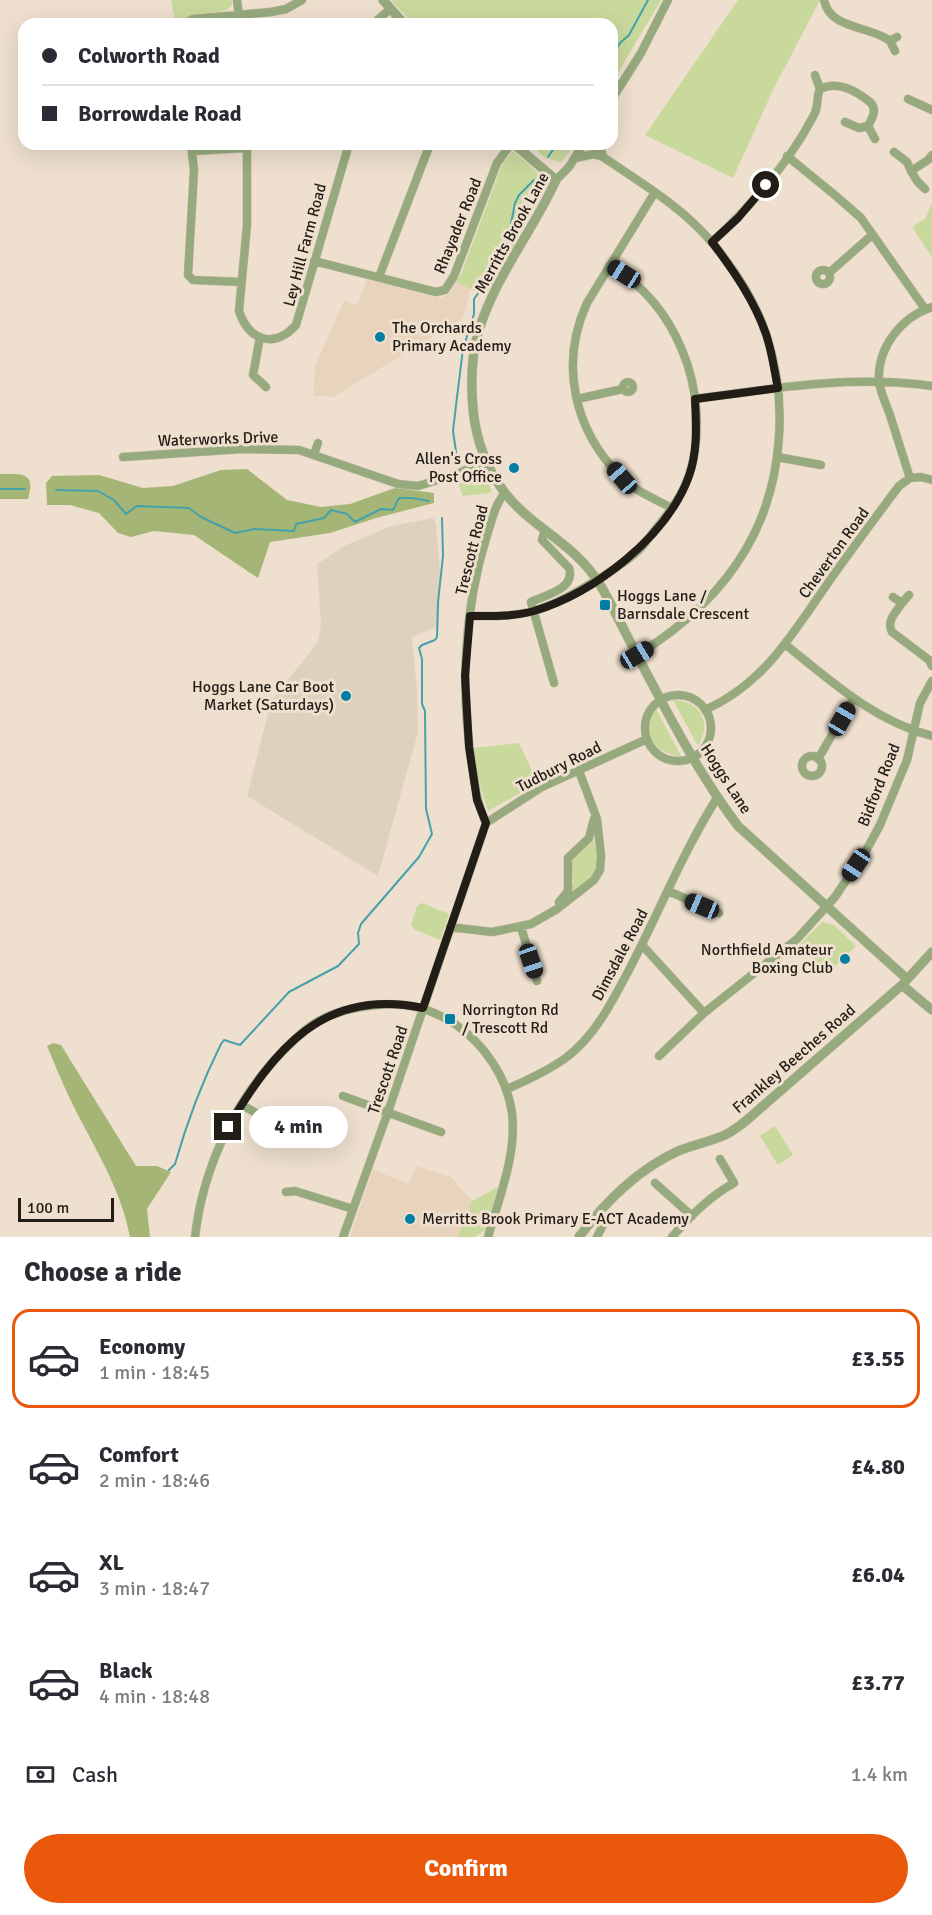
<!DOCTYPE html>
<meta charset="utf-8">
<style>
:root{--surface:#fff;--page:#f7f7f7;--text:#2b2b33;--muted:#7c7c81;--line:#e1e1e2;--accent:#ea580c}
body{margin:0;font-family:Signika,sans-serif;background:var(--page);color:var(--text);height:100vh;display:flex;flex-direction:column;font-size:22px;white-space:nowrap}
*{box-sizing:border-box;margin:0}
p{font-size:20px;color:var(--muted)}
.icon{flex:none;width:33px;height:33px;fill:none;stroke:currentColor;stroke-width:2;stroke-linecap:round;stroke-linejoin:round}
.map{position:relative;height:1237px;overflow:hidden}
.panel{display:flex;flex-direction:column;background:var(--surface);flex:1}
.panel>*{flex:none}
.hud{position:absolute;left:18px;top:18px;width:600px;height:132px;border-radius:18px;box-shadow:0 6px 24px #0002;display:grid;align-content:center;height:132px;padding:0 24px;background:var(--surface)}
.scale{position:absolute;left:18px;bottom:15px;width:96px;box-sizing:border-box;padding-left:6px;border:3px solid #221d17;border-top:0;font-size:16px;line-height:21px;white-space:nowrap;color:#221d17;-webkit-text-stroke:4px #eedfce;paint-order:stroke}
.end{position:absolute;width:27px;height:27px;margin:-14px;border:8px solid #221d17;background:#fff;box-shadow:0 0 0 3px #fff}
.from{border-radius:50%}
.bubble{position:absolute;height:42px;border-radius:21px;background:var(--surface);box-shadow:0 6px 24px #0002;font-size:20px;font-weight:700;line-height:42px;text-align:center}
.car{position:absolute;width:18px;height:36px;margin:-18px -9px;border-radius:8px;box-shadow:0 0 4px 2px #0007;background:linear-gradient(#222 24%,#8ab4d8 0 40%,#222 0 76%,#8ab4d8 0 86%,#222 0)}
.hud b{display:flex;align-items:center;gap:21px;height:57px;font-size:22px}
.hud b+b{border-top:2px solid var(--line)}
.hud i{width:15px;height:15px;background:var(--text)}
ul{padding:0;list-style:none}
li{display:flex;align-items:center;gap:18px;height:99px;margin:0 12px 9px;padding:0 12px;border:3px solid transparent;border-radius:18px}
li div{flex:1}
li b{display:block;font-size:22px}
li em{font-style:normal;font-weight:700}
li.current{border-color:var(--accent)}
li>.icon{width:54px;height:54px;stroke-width:1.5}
h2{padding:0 24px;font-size:27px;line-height:72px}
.pay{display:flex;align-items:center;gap:15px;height:66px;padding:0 24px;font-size:22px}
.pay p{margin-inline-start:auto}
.action{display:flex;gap:12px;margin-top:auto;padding:12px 24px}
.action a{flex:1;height:69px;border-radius:36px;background:var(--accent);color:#fff;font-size:24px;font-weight:700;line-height:69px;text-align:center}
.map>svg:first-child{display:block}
</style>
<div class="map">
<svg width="932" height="1237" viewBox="0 0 932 1237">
<rect width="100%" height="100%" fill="#eedfce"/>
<path fill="#ded2bf" d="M433,518L436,524L440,571L439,626L412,637L417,691L418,732L378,876L247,796L271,701L318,642L321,624L317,564L344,546L391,526Z"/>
<path fill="#e8d4bd" d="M367,279L441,298L449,294L456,281L471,288L463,318L333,397L313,396L315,366L344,301L357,305Z
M417,1166L451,1177L472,1201L458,1237H350L373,1170L409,1184Z"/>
<path fill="#c9d99c" d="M171,0H232V5L226,10L175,20Z
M391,0H661L612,83V24H413Z
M738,0H820L773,90L733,178L645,135Z
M530,144H576L561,162L545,158Z
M513,151L533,168L544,182L540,197L485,297L456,281L461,274L502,165Z
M932,203V257L912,227L925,219Z
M477,470L484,473L492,491L489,493L463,496L456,478Z
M673,700C700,700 713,724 698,746Z
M656,709L681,756C654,754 641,733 656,709Z
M519,743L538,783L488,811L477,775L474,748Z
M593,837L599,869L592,880L572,892V885L574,881C565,861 578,848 593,837Z
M422,903L449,914L440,940L414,929L411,924L417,906Z
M822,922L834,925L856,946L826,975L800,944Z
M775,1126L793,1155L778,1165L760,1136Z
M498,1187L487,1229L475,1237H458L472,1201Z"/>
<path fill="#a4b575" d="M247,469L287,500L321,507L350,504L395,488L434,493V503L376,518L330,533L270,542L258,578L194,535L154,531L131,537L118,533L99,513L70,505H47L46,483L52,476L99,475L143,488L173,486L221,470Z
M0,474C22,474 36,471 28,499H0Z
M53,1043L61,1045L136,1166H157L171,1172L147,1209L150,1237H130C121,1188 93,1146 71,1101C62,1083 55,1064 47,1046Z"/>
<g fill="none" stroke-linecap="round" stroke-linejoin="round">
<path stroke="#45a2aa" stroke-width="2" d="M612,56L620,43L629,35L648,0
M548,157L557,144
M457,459L453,431L457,397L463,349L474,314V299L484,285L499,257L506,250L515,203L519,195L534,180
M0,489H25
M56,490L98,491L114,500L126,514L137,506L189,508L201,517L235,533L254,529L294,531L296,524L324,518L331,510L347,514L355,522L381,509L393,510L399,498H412L429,501
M169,1170L175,1164C187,1122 201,1084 221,1044L224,1040L240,1045L289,992L338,966L359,944L358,933L361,924L419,857L432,834L426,809L425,711L422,704V659L419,648L422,645L435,640L437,637L438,602L443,556L442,518"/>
<defs>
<path id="minor" d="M237,0L240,24
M824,0C830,30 869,25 890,41L897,37
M184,24L193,19L271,12L286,9L302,0
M373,24L390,9
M890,41L895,51
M820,89C838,80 856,91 870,102C878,110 872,118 868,126L875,139
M612,99L641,53L668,0
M908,99L932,110
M845,122L859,128L868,126
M191,144L194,170L188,275L193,280L241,282
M247,144V225L239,311C249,341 274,349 296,325L349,144
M600,144L603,157
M192,151L247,148
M894,152L907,162L911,171
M787,156L836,196L861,218L925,309
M575,158L594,154L603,157C641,183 684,208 713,244C735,270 755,301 766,334C789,402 783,486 746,549C720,594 681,628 637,655
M556,180L569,167L583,144
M925,189L917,181L911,171L928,160L932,155
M655,192L587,303C559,364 574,430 621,477C635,491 655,499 672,508
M712,242C751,206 789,163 814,115C819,106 816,97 820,89L815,75
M314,261L436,292L445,290L454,276L497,163L511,144
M816 277a7 7 0 1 1 14 0a7 7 0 1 1-14 0Z
M829,273L872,235
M379,277L430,144
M260,337L253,375L266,387
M623 387a5 5 0 1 1 10 0a5 5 0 1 1-10 0Z
M577,399L623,389
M695,399C776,388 850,375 932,386
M314,454L318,443
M123,457L242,449L299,450L398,484L418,486L457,474L484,461
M777,457L821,465
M910,478L921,477L932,480
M545,530L542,540L569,568C576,589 545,595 531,602L554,683
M893,597L902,603C896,612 886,621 892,632L929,660L932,666
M902,603L909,595
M470,616C491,616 512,617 533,611C553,606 572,595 590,584C607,574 625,563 639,550C646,543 652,533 659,525C671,510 683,494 689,475C702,436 698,387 682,350C667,313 644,286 610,265
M786,645C831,681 874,721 932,736
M645 728a33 33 0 1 1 66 0a33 33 0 1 1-66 0Z
M705,710C765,683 792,634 828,583C851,550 875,518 899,486L910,478C903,456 896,434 889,412C885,402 880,391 879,381C877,348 901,317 932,307
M802 766a10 10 0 1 1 20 0a10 10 0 1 1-20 0Z
M818,759L853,699
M486,823L542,787L647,739
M668,891L719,913
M559,902L568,891V858L589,838L594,819
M450,927L492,932L531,924L557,909L594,880L600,870L601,856L597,819L579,771
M521,927L537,981
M642,945L704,1013L797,939L835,897L867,849L880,825L907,760L920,703L932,681
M659,1056L704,1013
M507,1089C528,1080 548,1071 567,1057C596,1035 613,1000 630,968C659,912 683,852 717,798
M343,1096L441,1132
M242,1105L286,1130
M655,1183L692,1216
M286,1192L295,1191L353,1209
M195,1237C203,1166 237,1095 289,1045C297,1037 306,1028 317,1022C335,1011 356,1007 377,1005C406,1002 430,1008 455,1024C484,1044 507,1077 512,1113C517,1154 499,1198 488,1237
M343,1237L388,1112L486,823C477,804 475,785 472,765C460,689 464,609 487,535C492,520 495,504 505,493
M597,1237L604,1223
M672,1237C690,1216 710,1196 734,1183L720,1159"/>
<path id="tertiary" d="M383,0L404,24
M514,144L556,180C533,231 494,278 478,333C471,357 471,385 473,409C476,440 486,468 505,493C532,528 574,543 599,583C613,606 624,631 637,655C668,714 698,773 738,826L907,979
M902,985L932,1010
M579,1237C605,1202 636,1171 676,1152C692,1145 709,1142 725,1135C733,1131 741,1125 748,1119L902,985L932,952"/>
</defs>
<use href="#minor" stroke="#c9bcad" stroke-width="9"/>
<use href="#tertiary" stroke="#c9bcad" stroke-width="10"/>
<use href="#minor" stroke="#97aa7d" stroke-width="8"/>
<use href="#tertiary" stroke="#97aa7d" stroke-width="9"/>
</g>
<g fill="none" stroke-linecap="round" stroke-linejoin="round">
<path stroke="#221d17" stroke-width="8" d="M228,1127C274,1050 323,987 423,1008L486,823L477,800L469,747L465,676L470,616C491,616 513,617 534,611C594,593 667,537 689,476C698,451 696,424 695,399L778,388C774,370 772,351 766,334C754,300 733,270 712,242L738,218L766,185"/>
</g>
<g fill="#007ea4" stroke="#eedfce" stroke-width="2">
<circle cx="380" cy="337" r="6"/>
<circle cx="514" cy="468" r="6"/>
<rect x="599" y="599" width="12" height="12" rx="3"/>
<circle cx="346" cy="696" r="6"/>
<circle cx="845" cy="959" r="6"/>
<rect x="444" y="1013" width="12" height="12" rx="3"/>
<circle cx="410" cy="1219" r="6"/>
</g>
<g text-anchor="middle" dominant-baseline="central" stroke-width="6" stroke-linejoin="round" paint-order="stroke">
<g font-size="16" fill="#221d17" stroke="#eedfce">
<text transform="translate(458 226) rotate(-68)">Rhayader Road</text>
<text transform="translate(512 233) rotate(-61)">Merritts Brook Lane</text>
<text transform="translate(305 245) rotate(-75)">Ley Hill Farm Road</text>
<text transform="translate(218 439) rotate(-2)">Waterworks Drive</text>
<text transform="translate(472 550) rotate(-76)">Trescott Road</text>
<text transform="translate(834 553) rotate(-54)">Cheverton Road</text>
<text transform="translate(559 767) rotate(-27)">Tudbury Road</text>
<text transform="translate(726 779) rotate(57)">Hoggs Lane</text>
<text transform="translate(879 785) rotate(-68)">Bidford Road</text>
<text transform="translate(620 955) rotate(-62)">Dimsdale Road</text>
<text transform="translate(794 1059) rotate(-41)">Frankley Beeches Road</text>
<text transform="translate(388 1070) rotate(-71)">Trescott Road</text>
</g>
<g font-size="16" fill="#221d17" stroke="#eedfce" text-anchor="start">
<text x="392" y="328">The Orchards<tspan x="392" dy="18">Primary Academy</tspan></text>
<text x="502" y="459" text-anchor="end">Allen's Cross<tspan x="502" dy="18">Post Office</tspan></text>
<text x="617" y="596">Hoggs Lane /<tspan x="617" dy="18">Barnsdale Crescent</tspan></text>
<text x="334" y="687" text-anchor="end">Hoggs Lane Car Boot<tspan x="334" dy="18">Market (Saturdays)</tspan></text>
<text x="833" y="950" text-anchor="end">Northfield Amateur<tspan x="833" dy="18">Boxing Club</tspan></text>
<text x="462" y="1010">Norrington Rd<tspan x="462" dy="18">/ Trescott Rd</tspan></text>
<text x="422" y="1219">Merritts Brook Primary E-ACT Academy</text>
</g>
</g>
</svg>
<div class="scale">100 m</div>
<i class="end from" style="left:766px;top:185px"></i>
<i class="end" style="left:228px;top:1127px"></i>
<div class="bubble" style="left:249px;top:1106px;width:99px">4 min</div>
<i class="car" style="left:624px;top:274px;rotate:302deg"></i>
<i class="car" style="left:622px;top:478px;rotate:319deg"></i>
<i class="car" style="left:637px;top:655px;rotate:59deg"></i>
<i class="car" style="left:842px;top:719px;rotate:30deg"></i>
<i class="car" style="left:856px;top:865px;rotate:214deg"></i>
<i class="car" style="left:702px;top:906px;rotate:293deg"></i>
<i class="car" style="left:531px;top:961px;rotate:161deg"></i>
<div class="hud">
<b><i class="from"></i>Colworth Road</b>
<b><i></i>Borrowdale Road</b>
</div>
</div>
<section class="panel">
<h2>Choose a ride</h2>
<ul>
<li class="current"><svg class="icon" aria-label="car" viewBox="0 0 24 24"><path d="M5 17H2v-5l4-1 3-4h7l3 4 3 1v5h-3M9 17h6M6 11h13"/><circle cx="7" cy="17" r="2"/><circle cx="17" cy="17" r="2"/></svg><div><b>Economy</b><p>1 min · 18:45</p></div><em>£3.55</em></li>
<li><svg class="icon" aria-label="car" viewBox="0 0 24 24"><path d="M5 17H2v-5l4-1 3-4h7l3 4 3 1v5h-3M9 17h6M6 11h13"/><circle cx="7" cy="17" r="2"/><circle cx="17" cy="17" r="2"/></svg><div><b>Comfort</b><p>2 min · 18:46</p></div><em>£4.80</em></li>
<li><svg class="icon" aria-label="car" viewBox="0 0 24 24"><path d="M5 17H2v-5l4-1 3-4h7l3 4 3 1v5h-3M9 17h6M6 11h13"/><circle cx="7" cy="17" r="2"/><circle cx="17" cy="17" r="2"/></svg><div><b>XL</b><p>3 min · 18:47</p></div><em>£6.04</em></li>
<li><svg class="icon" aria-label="car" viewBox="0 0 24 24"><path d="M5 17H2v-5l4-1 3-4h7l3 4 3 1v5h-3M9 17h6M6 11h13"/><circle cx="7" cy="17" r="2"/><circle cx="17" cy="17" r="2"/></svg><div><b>Black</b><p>4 min · 18:48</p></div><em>£3.77</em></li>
</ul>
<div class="pay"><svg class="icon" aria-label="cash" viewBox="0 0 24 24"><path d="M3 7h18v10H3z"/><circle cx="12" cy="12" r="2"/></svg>Cash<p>1.4 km</p></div>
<div class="action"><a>Confirm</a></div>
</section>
